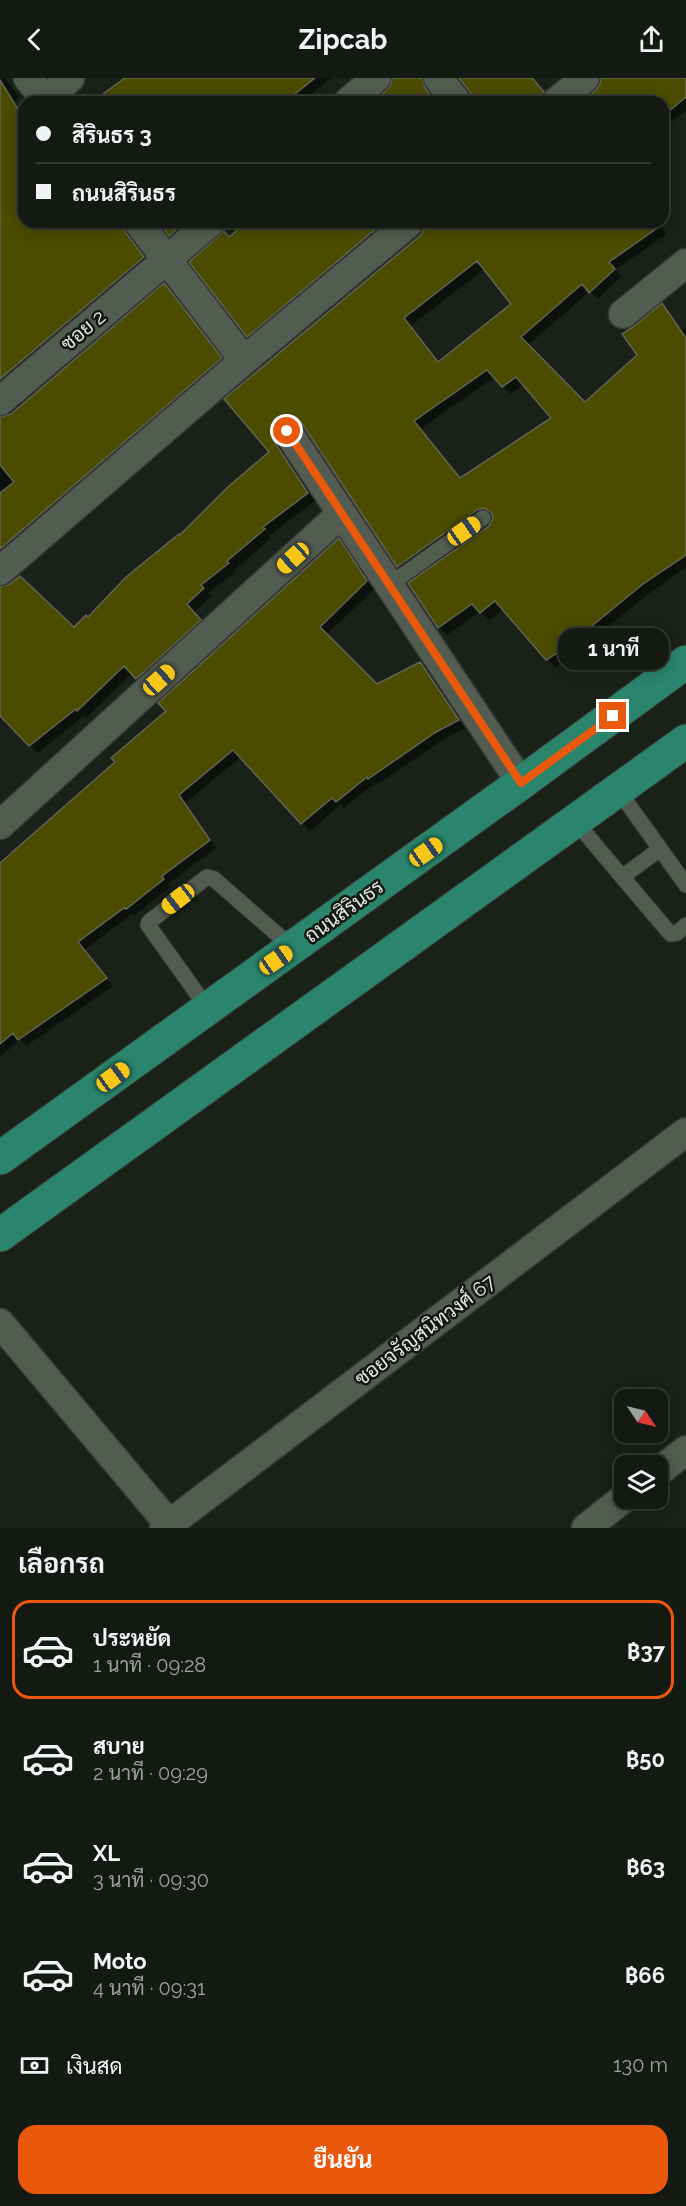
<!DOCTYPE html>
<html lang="th">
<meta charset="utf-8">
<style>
:root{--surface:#141912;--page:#1d221b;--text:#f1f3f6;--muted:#9da09f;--line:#333832;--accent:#ea580c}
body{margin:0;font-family:Raleway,Sarabun,sans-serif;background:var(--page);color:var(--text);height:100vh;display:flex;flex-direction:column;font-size:22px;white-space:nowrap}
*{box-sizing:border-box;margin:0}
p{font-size:20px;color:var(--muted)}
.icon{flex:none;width:33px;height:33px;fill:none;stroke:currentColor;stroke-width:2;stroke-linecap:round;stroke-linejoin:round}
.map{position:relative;height:1450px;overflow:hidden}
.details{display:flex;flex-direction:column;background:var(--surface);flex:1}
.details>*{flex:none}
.banner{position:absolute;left:18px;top:18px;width:651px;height:132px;border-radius:18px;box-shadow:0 3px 15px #0003,0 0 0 2px var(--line);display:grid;align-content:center;height:132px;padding:0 18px;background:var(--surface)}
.needle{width:39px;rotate:125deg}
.fabs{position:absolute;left:614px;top:1311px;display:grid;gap:12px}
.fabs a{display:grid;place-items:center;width:54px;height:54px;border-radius:12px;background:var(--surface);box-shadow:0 3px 15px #0003,0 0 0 2px var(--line);font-size:30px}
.end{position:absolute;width:27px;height:27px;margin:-14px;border:8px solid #ea580c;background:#fff;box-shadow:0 0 0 3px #fff}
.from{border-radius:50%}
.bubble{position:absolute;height:42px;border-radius:18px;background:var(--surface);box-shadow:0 3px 15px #0003,0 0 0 2px var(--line);font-size:20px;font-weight:700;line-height:42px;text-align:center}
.car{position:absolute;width:18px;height:36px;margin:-18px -9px;border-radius:8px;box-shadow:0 0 4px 2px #0007;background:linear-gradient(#f5c518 24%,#345 0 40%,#f5c518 0 76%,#345 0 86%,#f5c518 0)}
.banner b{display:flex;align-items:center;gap:21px;height:57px;font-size:22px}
.banner b+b{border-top:2px solid var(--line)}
.banner i{width:15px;height:15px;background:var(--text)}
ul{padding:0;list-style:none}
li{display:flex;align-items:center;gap:18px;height:99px;margin:0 12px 9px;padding:0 6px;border:3px solid transparent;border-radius:18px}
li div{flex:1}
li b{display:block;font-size:22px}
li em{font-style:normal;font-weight:700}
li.current{border-color:var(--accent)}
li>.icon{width:54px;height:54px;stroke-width:1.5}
h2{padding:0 18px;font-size:27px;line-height:72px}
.pay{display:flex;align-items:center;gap:15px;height:66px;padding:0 18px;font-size:22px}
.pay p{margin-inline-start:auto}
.primary-button{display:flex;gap:12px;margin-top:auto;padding:12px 18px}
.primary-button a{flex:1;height:69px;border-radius:18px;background:var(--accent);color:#fff;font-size:24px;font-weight:700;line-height:69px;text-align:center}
header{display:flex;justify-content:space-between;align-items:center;height:78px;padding:0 18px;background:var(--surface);font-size:27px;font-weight:700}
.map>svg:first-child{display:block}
</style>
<header><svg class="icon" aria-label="back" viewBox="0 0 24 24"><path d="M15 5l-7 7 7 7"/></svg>Zipcab<svg class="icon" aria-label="share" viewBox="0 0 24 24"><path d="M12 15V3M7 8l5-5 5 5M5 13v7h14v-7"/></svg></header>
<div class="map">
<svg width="686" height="1450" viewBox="0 0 686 1450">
<rect width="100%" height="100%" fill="#1a2118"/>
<path fill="#0007" fill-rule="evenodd" d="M0,0H5L19,19L14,23L24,38L0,58Z
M127,0H331L302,24H95Z
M393,0H431L429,11L437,24H376L388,13L393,5Z
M602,0H686V33L669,46L668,44L663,48V24H584L597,13L602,6Z
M24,76V144H131L129,156L132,163L151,187L0,315V94Z
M161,144H203L178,164Z
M250,144H407L258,268L248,258L230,160Z
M428,144H658L667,156L615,192L621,199L598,221L590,213L527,268L585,326L639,277L623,256L626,254L634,250L662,227L682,252L686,249V489L651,514L572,577L555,589L504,530L489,542L480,533L447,557L439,549L494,438L485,439L406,496L398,488L304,346L294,344L278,363L281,371L315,423L269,458L271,460L234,492L235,494L208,515L211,518L193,535L207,550L144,607L132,595L86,640L84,638L38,675L0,635V536L74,551L88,542L271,374L226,321L422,158L427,151ZM484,191L513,226L439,285L411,248ZM495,299L510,316L524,306L553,341L461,402L420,351Z
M164,207L228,288L0,485V340L12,337Z
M339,463L346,470L374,512L326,557L377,608L420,586L427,593L465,650L444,661L377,707L375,705L344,730L341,726L310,753L241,679L185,725L216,770L168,806L170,809L134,838L132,836L84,872L113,908L26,968L20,962L0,979V782L8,775L11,777L117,684Z"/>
<path fill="#4b4c00" stroke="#636457" stroke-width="1.5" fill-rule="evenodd" d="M125,0H315L285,24H92Z
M392,0H422L425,10L436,24H373L387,12L391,6Z
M459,0H532L544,14L540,24H473L470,14Z
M601,0H686V19L663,38V24H582L596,12L600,6Z
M0,2L24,41V144H122L125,154L144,179L0,301Z
M159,144H185L169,158Z
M247,144H384L247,259L189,184L224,153L229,159Z
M426,144H666L609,184L615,191L589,215L582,206L521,259L585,324L637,277L622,256L633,249L662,225L686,260V477L643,506L565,570L546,582L495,523L480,535L472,526L438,550L408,505L489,448L493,440L491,434L483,430L477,432L397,489L301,344L294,338L285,337L277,340L273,345L271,355L273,362L308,415L263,449L265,451L227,483L229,485L201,507L204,510L187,526L201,542L136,601L124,588L77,633L76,631L29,668L0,638V509L10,506L20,498L74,549L86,537L88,539L126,499L179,456L180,457L229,408L269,374L224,321L421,157L425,150ZM477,183L511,226L438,284L404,240ZM487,292L502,309L516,299L551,340L460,400L414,343Z
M164,205L222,280L0,471V415L14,404L0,387V339L11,336Z
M339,460L367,503L320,549L377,606L420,584L459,642L436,654L368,701L367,699L336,724L332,720L301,746L233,672L179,717L210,762L162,798L164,801L126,831L124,830L78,864L107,900L18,962L13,955L0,966V785L115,684L111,680L166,633L158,625Z"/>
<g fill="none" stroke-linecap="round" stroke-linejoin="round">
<defs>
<path id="service" d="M389,507L483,440
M618,712L686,807
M575,743L667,852L671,856L677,855L686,847
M622,799L660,771
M208,931L148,847L149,844L207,799L214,801L293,870"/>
<path id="minor" d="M28,0L47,24
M438,0L457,24
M45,22L70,0
M348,24L376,0
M556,24L585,0
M138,144L244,282
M623,236L686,185
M0,323L211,144
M287,353L521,705
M0,493L242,284L410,144
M0,747L341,436
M0,1245L169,1446
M657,1395L686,1372
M164,1450L686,1054
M586,1450L624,1420"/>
<path id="primary" d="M0,1080L521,705L686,584
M0,1157L686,663"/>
</defs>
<use href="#service" stroke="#363c35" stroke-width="17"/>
<use href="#minor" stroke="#363c35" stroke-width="31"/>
<use href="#primary" stroke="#363c35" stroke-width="35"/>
<use href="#service" stroke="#535c51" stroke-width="15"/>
<use href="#minor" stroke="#535c51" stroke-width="28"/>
<use href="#primary" stroke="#2b846c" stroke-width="33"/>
</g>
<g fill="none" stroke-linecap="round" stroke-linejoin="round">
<path stroke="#ea580c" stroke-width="8" d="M287,353L521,705L613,638"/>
</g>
<g text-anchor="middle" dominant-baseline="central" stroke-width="5" stroke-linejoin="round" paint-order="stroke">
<g font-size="20" fill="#e5eae4" stroke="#11180f">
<text transform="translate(83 252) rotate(-40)">ซอย 2</text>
<text transform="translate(344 833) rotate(-36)">ถนนสิรินธร</text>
<text transform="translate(425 1252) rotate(-37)">ซอยจรัญสนิทวงศ์ 67</text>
</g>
</g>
</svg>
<div class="fabs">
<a><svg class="needle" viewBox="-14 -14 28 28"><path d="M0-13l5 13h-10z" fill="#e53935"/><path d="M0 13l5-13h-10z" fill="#9da09f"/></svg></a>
<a><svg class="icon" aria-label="layers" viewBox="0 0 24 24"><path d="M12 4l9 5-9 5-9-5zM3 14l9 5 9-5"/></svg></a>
</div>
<i class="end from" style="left:287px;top:353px"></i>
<i class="end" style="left:613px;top:638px"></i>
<div class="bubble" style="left:558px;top:550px;width:111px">1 นาที</div>
<i class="car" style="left:464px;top:453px;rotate:55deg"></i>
<i class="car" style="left:293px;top:480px;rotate:228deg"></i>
<i class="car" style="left:159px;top:602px;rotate:48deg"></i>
<i class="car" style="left:426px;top:774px;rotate:55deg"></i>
<i class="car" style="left:178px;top:821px;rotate:232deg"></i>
<i class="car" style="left:276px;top:882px;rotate:55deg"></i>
<i class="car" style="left:113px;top:999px;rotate:54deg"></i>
<div class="banner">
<b><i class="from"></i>สิรินธร 3</b>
<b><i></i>ถนนสิรินธร</b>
</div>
</div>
<section class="details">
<h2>เลือกรถ</h2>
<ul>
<li class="current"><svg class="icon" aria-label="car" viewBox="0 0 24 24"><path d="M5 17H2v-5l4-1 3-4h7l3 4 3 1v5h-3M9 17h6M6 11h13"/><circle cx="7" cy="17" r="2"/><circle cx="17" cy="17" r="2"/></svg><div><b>ประหยัด</b><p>1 นาที · 09:28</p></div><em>฿37</em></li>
<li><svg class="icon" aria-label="car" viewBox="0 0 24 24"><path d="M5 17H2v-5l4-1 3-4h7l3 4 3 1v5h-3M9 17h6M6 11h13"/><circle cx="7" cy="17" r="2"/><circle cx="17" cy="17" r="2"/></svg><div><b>สบาย</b><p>2 นาที · 09:29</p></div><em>฿50</em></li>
<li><svg class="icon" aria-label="car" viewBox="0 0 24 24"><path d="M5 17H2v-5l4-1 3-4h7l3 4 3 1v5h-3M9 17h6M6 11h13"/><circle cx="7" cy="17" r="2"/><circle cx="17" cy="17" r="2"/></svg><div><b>XL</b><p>3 นาที · 09:30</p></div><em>฿63</em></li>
<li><svg class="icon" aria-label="car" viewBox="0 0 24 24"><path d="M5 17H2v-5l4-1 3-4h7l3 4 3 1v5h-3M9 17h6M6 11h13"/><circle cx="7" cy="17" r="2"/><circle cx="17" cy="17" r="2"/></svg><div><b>Moto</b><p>4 นาที · 09:31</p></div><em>฿66</em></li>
</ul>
<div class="pay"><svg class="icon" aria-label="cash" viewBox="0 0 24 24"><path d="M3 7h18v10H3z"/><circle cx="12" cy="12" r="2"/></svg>เงินสด<p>130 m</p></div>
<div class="primary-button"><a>ยืนยัน</a></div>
</section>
